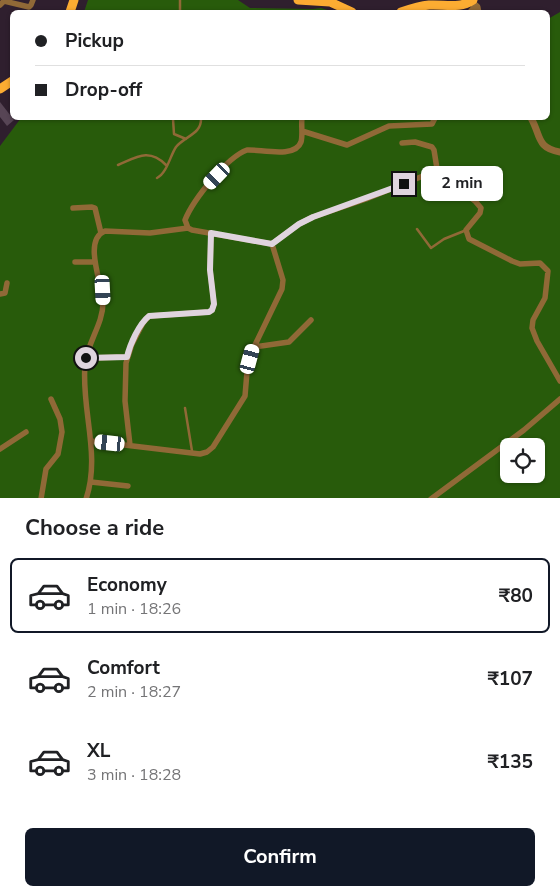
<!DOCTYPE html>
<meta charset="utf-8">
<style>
:root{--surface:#fff;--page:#f2f2f2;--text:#202124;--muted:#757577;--line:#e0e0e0;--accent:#111827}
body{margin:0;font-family:"Nunito Sans",sans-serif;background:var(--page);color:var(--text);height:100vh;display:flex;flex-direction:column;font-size:19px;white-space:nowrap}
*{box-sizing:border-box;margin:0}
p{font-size:16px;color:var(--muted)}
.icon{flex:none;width:28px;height:28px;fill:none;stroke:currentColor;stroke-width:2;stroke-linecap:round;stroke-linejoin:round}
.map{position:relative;height:498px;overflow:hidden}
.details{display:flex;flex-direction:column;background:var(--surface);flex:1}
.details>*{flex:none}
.banner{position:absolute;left:10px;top:10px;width:540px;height:110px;border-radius:8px;box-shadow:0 1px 4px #0004;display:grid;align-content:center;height:110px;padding:0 25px;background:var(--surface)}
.fabs{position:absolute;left:500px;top:438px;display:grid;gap:10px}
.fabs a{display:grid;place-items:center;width:45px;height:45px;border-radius:8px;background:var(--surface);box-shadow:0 1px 4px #0004;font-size:25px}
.end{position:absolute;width:22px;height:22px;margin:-11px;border:6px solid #dfd4de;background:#111;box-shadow:0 0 0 2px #111}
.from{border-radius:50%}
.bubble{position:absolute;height:35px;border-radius:8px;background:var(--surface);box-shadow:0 1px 4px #0004;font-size:16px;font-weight:700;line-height:35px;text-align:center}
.car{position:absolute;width:15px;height:30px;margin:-15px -8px;border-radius:6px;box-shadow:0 0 4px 1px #0007;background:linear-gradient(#fff 24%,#345 0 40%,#fff 0 76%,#345 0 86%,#fff 0)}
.banner b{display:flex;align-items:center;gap:18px;height:48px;font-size:19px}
.banner b+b{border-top:1px solid var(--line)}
.banner i{width:12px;height:12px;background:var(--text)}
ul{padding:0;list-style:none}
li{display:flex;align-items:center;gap:15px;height:75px;margin:0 10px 8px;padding:0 15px;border:2px solid transparent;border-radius:8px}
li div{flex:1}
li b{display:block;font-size:19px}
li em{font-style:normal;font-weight:700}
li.active{border-color:var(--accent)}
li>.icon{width:45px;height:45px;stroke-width:1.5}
h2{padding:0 25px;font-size:22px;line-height:60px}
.cta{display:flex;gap:10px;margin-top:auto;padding:10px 25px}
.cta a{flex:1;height:58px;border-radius:8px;background:var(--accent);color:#fff;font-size:20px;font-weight:700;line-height:58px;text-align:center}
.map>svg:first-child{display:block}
</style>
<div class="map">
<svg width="560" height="499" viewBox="0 0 560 499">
<rect width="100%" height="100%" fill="#2f1f2e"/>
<path fill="#285b0b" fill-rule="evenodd" d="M88,0H238L250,8L313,9L321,8L334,12H84Z
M560,12V498L0,499V146L21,118H548V19ZM509,446H536V474H509Z"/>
<path fill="#574555" d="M0,102L14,120L7,126L0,117Z"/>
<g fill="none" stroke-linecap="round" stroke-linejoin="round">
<path stroke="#906937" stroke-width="2.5" d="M180,12V0
M173,119L174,134L186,139
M118,165C137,157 149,148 166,165
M157,178C167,173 170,156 176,147C185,136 202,134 201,118
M417,229L431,248L444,239L464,231
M185,408L192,451"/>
<path stroke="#906937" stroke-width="5.5" d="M0,5L4,1L29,7L31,5L33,0
M470,12L475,6
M302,118C301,125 303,135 301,142C295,159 260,149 247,150C227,157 193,200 185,220L188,228L192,230L272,244L299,224L313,217L366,199L423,176L431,174L438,175L450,182L475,201L481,208L480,213L466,230L469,239L512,261L520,264L540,263L548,271L545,298L533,320L532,328L537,341L560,381
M302,131L347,145L389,126L432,124L435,118
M402,143L415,142L432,147L434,150L438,175
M73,208L92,207L95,208L101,233
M75,262H94
M0,294L5,293L7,283
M254,347L289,342L311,320
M86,358L127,357
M91,441L200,454L207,452L213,447L245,396L247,372L254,347L282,289L283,280L272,244
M130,445L125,401L126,363L132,344L143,323L149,316L209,312L212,310L214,304L210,270L211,233
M0,449L26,432
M91,482L128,486
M41,499L46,469L58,454L62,432L60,419L51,399
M86,499C101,455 81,409 85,365C87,343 103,324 103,303C103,285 82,240 105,231L150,233L188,228
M431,499L524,430L560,399"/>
<path stroke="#906937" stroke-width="7" d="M471,2L477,7L478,12
M531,118C541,135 536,148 560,152"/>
<path stroke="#fcac32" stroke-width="9" d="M298,0L330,2L352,12
M70,12L74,0
M401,12C410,9 419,6 429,5C444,4 460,9 473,0
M0,89L12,81"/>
</g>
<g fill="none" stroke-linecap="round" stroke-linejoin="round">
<path stroke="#dfd4de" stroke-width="6" d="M86,358L127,357C130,344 139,324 149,316L209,312L212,310L214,304L210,270L211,233L272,244L299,224L313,217L404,184"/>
</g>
</svg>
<div class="fabs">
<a><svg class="icon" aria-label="locate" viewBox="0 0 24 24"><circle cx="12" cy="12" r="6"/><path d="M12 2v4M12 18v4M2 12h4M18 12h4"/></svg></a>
</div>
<i class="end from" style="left:86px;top:358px"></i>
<i class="end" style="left:404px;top:184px"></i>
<div class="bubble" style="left:421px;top:166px;width:82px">2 min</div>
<i class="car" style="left:217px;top:176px;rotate:224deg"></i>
<i class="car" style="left:103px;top:290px;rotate:177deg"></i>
<i class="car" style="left:250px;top:359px;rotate:15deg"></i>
<i class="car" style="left:110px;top:443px;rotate:276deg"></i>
<div class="banner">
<b><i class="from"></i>Pickup</b>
<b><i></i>Drop-off</b>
</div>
</div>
<section class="details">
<h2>Choose a ride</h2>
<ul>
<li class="active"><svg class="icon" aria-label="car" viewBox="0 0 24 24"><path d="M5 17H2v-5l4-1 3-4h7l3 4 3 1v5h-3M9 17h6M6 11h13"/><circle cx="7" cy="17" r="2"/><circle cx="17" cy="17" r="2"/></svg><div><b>Economy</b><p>1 min · 18:26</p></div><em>₹80</em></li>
<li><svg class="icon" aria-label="car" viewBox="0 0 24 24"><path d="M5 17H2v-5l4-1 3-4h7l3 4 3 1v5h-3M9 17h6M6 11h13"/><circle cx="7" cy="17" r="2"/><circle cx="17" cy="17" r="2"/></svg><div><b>Comfort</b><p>2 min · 18:27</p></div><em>₹107</em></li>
<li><svg class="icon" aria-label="car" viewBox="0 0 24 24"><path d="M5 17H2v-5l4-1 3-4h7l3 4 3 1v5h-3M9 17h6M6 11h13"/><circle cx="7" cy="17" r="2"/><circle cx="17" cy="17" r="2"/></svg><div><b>XL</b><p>3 min · 18:28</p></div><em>₹135</em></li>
</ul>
<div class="cta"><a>Confirm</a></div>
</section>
